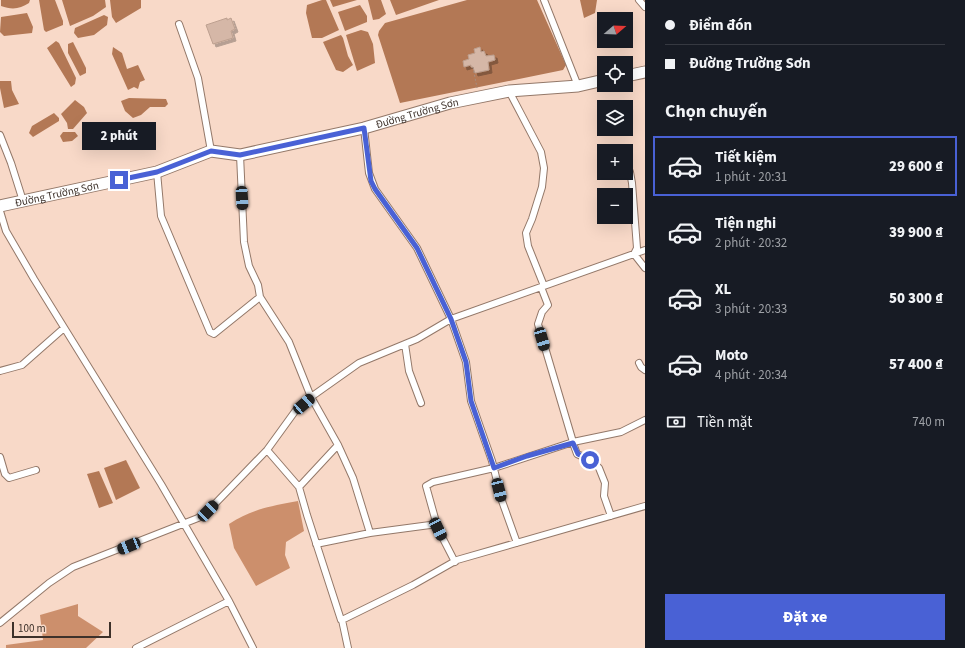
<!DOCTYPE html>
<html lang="vi">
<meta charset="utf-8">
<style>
:root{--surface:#171b24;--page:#242831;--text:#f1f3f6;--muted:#9ea1a6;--line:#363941;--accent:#4961d5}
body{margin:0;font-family:"Source Sans 3",sans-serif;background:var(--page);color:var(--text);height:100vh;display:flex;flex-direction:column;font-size:15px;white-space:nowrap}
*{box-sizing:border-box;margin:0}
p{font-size:13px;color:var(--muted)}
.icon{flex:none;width:22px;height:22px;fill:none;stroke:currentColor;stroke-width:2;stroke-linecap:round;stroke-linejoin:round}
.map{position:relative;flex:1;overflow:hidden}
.side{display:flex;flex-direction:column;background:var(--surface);width:320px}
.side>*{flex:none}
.hud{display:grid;align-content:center;height:88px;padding:0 20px;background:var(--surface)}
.needle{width:26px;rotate:71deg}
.buttons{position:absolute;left:597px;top:12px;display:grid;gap:8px}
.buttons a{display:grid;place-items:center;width:36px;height:36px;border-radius:0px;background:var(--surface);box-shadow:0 4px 16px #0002;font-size:20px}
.scale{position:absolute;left:12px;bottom:10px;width:99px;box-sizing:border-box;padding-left:4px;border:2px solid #3d312a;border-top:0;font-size:11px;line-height:14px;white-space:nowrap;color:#3d312a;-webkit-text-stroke:3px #f8d9c8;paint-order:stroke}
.end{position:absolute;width:18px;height:18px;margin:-9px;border:5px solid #4961d5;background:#fff;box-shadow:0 0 0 2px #fff}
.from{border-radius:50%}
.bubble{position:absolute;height:28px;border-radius:0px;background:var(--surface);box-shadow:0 4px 16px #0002;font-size:13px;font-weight:800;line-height:28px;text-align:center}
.car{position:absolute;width:12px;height:24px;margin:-12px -6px;border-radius:5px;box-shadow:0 0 3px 1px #0007;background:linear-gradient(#222 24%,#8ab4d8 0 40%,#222 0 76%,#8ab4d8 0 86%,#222 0)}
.hud b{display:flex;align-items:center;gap:14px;height:38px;font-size:15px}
.hud b+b{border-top:1px solid var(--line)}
.hud i{width:10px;height:10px;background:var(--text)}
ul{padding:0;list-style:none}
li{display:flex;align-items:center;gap:12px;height:60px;margin:0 8px 6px;padding:0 12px;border:2px solid transparent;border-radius:0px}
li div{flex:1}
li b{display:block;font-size:15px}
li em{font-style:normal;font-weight:800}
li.selected{border-color:var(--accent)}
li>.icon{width:36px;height:36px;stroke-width:1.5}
h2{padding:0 20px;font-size:18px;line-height:48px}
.pay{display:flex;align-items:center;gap:10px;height:44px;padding:0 20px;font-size:15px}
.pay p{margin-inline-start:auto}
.cta{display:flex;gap:8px;margin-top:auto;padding:8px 20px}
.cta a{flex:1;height:46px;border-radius:0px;background:var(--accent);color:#fff;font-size:16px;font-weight:800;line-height:46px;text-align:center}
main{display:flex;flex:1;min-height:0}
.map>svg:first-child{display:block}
</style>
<main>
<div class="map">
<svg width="645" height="648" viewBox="0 0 645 648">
<defs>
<filter id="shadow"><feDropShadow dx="3" dy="3" stdDeviation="0" flood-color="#0004"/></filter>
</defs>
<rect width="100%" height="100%" fill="#f8d9c8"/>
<path fill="#cc8f6c" d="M298,501L304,531L286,542L285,555L290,568L256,586L234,548L229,524C252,509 271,506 298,501Z
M78,604V616L103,632L86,648H6V645L43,640L40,615Z"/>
<path fill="#b37855" d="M1,0H30L29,3C20,9 12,10 1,6Z
M39,0H55L63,21V25L46,32L44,30Z
M62,0H105L106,7L93,16L70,26Z
M110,0H141V8L116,23L112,17Z
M322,0H326L339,30L322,38H312L306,13L307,5Z
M330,0H357L333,7Z
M368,0H381L386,14L379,19L373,20Z
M390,0H439L396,15Z
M467,0H537L566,65L563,70L400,103L378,35L379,31L385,23Z
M580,0H597L595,13L584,18Z
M360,5L367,16V22L345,31L338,12Z
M27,13L33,27L32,33L4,36L0,32L1,17Z
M104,15L108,17L107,25L94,35L78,38L74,33L75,28Z
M361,30L368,32L373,44L375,63L357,71L346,35Z
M341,35L343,38L348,56L353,65L343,72L336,70L323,42Z
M56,41L59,43L76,78L75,84L71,87L47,48Z
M73,42L86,68V73L80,76L68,53V44Z
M113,47L122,53L127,69L138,65L145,80L140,82L138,89L134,87L128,90L112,54Z
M0,81H11L12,90L19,104L4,108L0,88Z
M129,98L166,99L168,104L165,107H150L141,115L133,118L125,111L121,101Z
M75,100L84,107L87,113L73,129H68L67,123L61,114Z
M54,113L59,118V121L33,137L29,133L32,126Z
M63,132H75L78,136L72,141L63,142L60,136Z
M126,460L140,488L116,500L104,468Z
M99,471L113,503L99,508L87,474Z"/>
<path fill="#d5b7a7" stroke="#bda090" filter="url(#shadow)" d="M227,18V20L231,18L235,29L231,31L233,38L213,44L206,25Z
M480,47L481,52L484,51L486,56L494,55L495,60L488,62L489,70L475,73L473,67H471V65L464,67L463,61L469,59L468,55L475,53L474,49Z"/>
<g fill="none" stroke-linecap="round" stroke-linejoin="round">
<defs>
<path id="street" d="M544,0L578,86
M639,0L645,7
M179,24L198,78L211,151
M509,91L541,152L544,168L542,187L532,219L526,233L528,246L544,286
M364,128L369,173L375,189L417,248L451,319L466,362L471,401L492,461L502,501L517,543
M0,135L11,163L23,201
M240,155L244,242L249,266L258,285L260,297L289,342L311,397L338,445L353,478L370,533
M157,172L161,216L210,332L214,334L260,297
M630,172L632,183L637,248L634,254L645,268
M0,211L6,231L34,279L161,484L229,601L253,648
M405,344L409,371L421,403
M639,363L641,367L645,370
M0,371L22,365L64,328
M573,442L621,432L645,420
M573,443L577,454L590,460L599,468L605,483L604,496L611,516
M267,450L299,487L307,515L341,620H342L348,648
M0,457L5,474L9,478L36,470
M299,487L338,445
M316,544L370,533L430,525L437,522
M455,562L438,529L426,486L433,482L494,468L573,442L538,324L542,312L548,305L541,287
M342,620L413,585L457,560L645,506
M0,623L49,583L73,567L198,518L208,511L267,450L296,410L311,397L359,363L417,339L451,319L645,250
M136,648L229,601"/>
<g id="highway">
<path d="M626,76L645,72"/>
<path id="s1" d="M0,206L157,172L211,151L240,155L364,128L450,103L509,91L578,86L604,80"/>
</g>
</defs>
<use href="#street" stroke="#937869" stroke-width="8"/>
<use href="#highway" stroke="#937869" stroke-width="13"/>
<path stroke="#a48d81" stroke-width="1" stroke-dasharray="2 2" stroke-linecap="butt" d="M473,67L477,88"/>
<use href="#street" stroke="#fff" stroke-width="6"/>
<use href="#highway" stroke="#fff" stroke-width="11"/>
</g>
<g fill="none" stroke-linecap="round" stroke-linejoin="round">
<path stroke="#4961d5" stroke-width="5" d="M119,180L157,172L211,151L240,155L364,128L371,181L375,189L417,248L451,319L466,362L471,401L494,468L527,456L573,443L578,454L590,460"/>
</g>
<g text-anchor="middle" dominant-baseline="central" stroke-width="3" stroke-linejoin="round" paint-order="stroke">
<g font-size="11" fill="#3d312a" stroke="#f8d9c8">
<text stroke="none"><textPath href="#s1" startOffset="430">Đường Trường Sơn</textPath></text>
<text stroke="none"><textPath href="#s1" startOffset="58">Đường Trường Sơn</textPath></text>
</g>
</g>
</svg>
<div class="buttons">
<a><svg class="needle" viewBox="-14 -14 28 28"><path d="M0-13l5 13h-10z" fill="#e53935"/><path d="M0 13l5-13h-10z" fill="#9ea1a6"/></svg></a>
<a><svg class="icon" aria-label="locate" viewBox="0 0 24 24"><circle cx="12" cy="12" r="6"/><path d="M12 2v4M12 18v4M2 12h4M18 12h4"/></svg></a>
<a><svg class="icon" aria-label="layers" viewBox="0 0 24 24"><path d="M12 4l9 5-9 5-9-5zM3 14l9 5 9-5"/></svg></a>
<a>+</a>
<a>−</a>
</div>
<div class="scale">100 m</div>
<i class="end from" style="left:590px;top:460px"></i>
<i class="end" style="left:119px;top:180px"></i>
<div class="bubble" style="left:82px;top:122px;width:74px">2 phút</div>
<i class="car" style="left:242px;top:198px;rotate:177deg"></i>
<i class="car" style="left:542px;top:339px;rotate:164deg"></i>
<i class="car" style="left:304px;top:404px;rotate:49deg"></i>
<i class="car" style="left:499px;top:490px;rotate:166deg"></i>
<i class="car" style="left:208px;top:511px;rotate:44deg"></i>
<i class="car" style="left:438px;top:529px;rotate:154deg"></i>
<i class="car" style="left:129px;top:546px;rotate:248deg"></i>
</div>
<section class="side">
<div class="hud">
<b><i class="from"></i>Điểm đón</b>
<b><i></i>Đường Trường Sơn</b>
</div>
<h2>Chọn chuyến</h2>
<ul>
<li class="selected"><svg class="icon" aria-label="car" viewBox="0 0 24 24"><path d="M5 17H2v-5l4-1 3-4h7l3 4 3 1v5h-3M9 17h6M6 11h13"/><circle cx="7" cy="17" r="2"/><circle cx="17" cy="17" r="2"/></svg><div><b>Tiết kiệm</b><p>1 phút · 20:31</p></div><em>29 600 ₫</em></li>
<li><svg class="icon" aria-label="car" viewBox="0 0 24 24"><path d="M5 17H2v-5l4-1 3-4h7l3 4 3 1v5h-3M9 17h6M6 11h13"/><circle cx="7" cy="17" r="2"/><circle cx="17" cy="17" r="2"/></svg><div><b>Tiện nghi</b><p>2 phút · 20:32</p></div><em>39 900 ₫</em></li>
<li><svg class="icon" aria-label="car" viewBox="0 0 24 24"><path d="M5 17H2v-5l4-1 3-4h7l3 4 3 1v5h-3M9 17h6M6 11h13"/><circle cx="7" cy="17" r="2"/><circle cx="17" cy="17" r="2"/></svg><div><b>XL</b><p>3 phút · 20:33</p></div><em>50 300 ₫</em></li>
<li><svg class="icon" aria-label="car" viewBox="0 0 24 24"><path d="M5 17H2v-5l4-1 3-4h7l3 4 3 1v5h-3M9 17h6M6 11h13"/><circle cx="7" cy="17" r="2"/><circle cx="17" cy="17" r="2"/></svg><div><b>Moto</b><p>4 phút · 20:34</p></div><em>57 400 ₫</em></li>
</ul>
<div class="pay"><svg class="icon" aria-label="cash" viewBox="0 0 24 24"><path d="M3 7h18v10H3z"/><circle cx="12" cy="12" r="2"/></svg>Tiền mặt<p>740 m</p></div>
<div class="cta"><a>Đặt xe</a></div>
</section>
</main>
